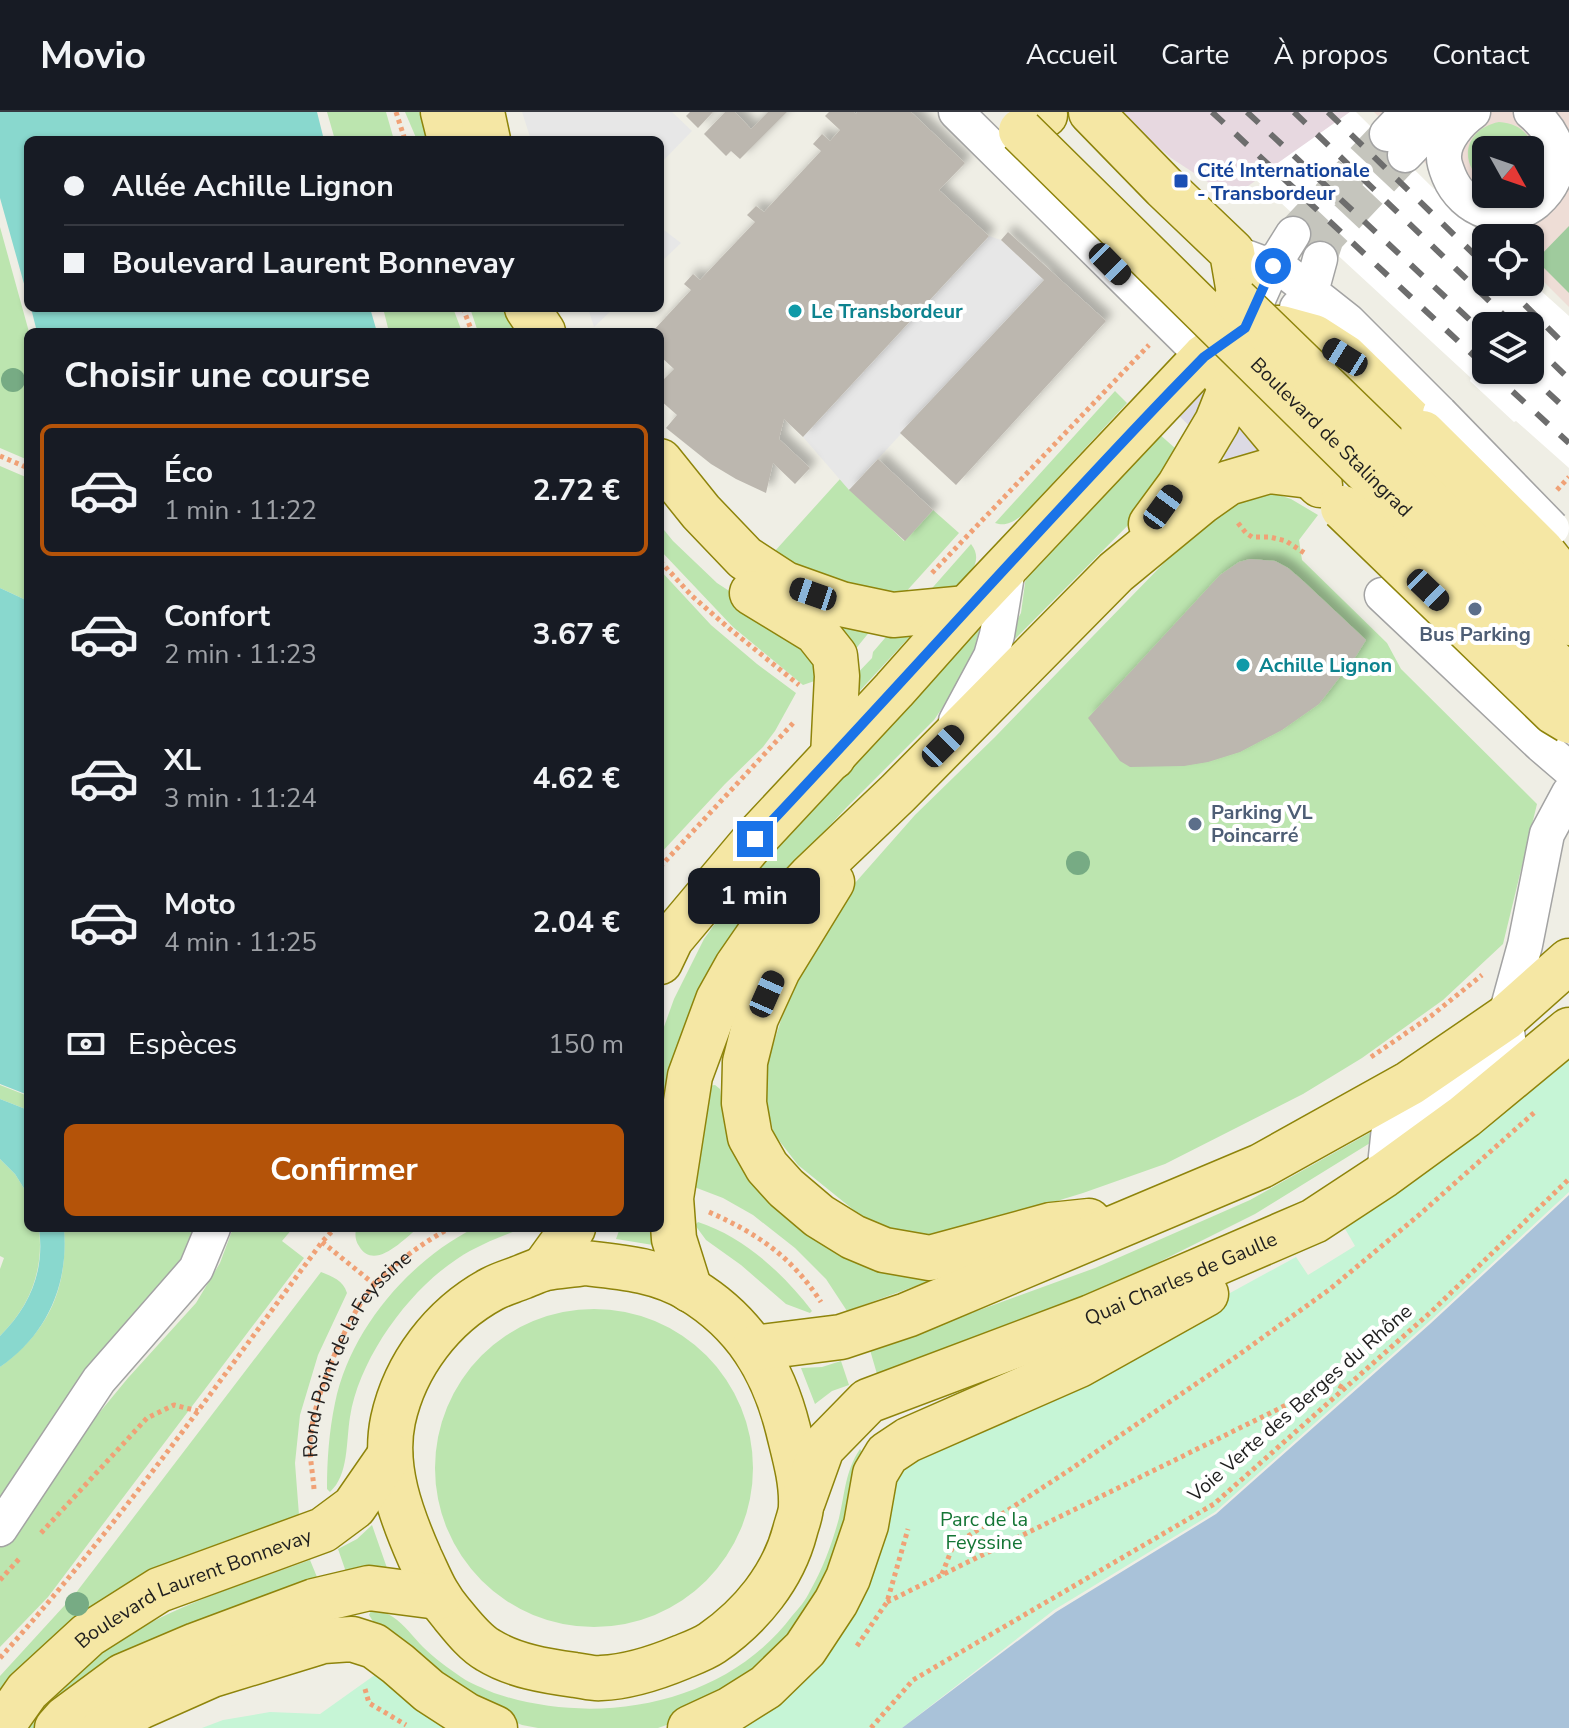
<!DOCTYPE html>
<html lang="fr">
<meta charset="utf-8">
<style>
:root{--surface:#171b24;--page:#20242c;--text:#f1f3f6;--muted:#9ea1a6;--line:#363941;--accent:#b45309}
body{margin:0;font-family:"Nunito Sans",sans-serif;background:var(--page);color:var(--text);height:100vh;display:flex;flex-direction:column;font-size:30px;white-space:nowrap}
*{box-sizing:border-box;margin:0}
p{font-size:26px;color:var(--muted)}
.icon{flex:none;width:44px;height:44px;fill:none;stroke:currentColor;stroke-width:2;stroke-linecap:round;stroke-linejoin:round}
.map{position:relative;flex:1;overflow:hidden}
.sheet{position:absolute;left:24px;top:216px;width:640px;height:904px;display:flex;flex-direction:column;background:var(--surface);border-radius:12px;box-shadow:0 2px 6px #0004}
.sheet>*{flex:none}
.banner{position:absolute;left:24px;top:24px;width:640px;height:176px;border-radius:12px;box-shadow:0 2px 6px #0004;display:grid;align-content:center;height:176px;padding:0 40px;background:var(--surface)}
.needle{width:52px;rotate:130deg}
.tools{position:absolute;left:1472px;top:24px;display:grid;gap:16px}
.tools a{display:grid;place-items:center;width:72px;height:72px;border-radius:12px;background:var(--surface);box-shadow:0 2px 6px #0004;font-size:40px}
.end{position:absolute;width:36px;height:36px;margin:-18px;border:10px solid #1a73e8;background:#fff;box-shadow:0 0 0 4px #fff}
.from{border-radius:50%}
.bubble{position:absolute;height:56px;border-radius:12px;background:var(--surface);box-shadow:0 2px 6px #0004;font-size:26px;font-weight:700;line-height:56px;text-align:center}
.car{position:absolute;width:24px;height:48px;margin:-24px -12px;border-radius:10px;box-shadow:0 0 6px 2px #0007;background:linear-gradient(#222 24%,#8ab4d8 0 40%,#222 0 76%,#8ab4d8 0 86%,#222 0)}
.banner b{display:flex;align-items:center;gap:28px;height:76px;font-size:30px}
.banner b+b{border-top:2px solid var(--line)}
.banner i{width:20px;height:20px;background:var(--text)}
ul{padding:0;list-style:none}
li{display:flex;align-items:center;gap:24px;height:132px;margin:0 16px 12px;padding:0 24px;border:4px solid transparent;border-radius:12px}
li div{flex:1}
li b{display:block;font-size:30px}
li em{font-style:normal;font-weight:700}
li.current{border-color:var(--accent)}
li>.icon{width:72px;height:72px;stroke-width:1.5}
h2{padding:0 40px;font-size:36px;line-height:96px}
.pay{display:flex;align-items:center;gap:20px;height:88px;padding:0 40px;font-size:30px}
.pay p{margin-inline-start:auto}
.action{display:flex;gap:16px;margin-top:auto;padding:16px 40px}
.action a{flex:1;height:92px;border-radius:12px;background:var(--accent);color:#fff;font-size:32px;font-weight:700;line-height:92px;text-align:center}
header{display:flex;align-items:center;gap:48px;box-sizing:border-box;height:112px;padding:0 40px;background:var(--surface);border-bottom:2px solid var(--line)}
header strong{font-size:38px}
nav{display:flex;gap:44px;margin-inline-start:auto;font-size:28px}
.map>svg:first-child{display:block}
</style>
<header>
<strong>Movio</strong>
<nav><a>Accueil</a><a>Carte</a><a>À propos</a><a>Contact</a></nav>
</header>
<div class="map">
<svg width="1569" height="1616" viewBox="0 0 1569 1616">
<defs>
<filter id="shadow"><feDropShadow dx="7" dy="-7" stdDeviation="4" flood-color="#0004"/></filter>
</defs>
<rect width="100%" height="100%" fill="#efeee5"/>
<path fill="#eeddd6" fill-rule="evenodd" d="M1374,0H1569V195L1530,156V126H1500ZM1486,38H1530V82H1486Z"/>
<path fill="#e7d8e0" d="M1114,0H1350L1244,77H1231L1214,74L1171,46L1146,24L1126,12Z"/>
<path fill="#bce5af" d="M327,0H386L394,28H335Z
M405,0H431L440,28H417Z
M1499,10C1527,12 1539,32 1530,58V38H1486V72C1457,52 1464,17 1499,10Z
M0,115L29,220L28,348L0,336Z
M383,196H453L462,220H389Z
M470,196H512L526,220H478Z
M1115,279L1127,291L1024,402C1014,409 1007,415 995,411Z
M1158,321L1185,345L1158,383L1006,536L1005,529L1021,501L1026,464Z
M0,354L28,366V489L0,476Z
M840,367L904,429L933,398L959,421L894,493L765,450Z
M1270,380L1291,387L1318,403L1299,428L1302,448L1387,531L1401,557L1537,692L1503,832L1443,888L1362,946L1303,982L1165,1052L1083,1081L962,1118L925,1125L871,1112L798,1053L774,1022L766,991V955L782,905L808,847L855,771L915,703L995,625L1195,419C1222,398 1237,388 1270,380Z
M660,413L673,429L717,471L772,507L790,515L823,566L803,573L733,515L660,438Z
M971,432C993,460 939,485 919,491Z
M660,458L711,513L757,552L796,581L775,619L763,635L725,672L660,742Z
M839,503L875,513L854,539L831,515Z
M987,506L971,554L934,608L846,696L759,790L660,1049V926L674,887L704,827L742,774Z
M897,512L914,520L855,584L850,569L872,546L873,540Z
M0,973L28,984V998L0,987Z
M715,973L720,977L725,1017L744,1060L808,1116L943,1164L847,1199L826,1167L795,1136L753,1103L723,1086L689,1073L709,974Z
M1380,1015L1383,1023L1255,1102L1121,1169L1015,1212L877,1262L870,1238L1095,1156L1250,1088Z
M0,1047L15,1062L28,1083V1116H39C44,1159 30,1194 0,1224V1157L4,1146L0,1144Z
M698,1110C744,1125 783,1161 812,1199L810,1201L786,1192L741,1153L706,1128L695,1113Z
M64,1116H197L182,1151L0,1395V1255C49,1219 68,1176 64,1116Z
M233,1116H293L282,1129L304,1146L48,1485L0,1535V1433L52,1358L128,1266L196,1191L220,1151Z
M356,1116H418C404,1127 374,1160 359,1134C355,1128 355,1123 356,1116Z
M474,1116H523C500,1125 478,1133 457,1147C408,1179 359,1247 350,1305C346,1329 349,1363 330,1380L327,1377C327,1348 329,1320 335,1291C350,1218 408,1150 474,1116Z
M620,1116H650L653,1133L616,1127Z
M321,1160C333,1165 343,1168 347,1181L318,1243L300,1303L295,1351L299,1403C254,1420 206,1435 161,1454C150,1459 140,1466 129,1472C76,1501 36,1534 0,1583V1564L75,1482Z
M435 1356a159 159 0 1 1 318 0a159 159 0 1 1-318 0Z
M841,1249L849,1273L832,1279L815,1292L801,1256L822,1255Z
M860,1337L862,1340V1361L813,1510L695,1603L658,1616H538L522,1613L460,1587L378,1517L369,1503L371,1499C377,1498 387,1501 393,1505C404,1512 414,1526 423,1535C434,1546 448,1556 461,1565C471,1572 483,1576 494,1581C597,1616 725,1593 792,1504C799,1496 806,1488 810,1479C823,1456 832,1432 839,1406C845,1382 845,1359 860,1337Z
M372,1413L387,1456H364L346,1460L338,1437L357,1427Z
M310,1448L319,1470L41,1616H22C57,1578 94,1542 139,1517C192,1487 253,1469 310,1448Z"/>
<path fill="#9fcb9d" d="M1569,114V181L1536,148Z"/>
<path fill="#c6f5d6" d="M1569,946V1080L1431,1208L1215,1400L1054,1498L902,1616H714L782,1574L892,1356L1093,1256L1296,1145L1308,1163L1355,1134L1344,1115C1424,1065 1497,1006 1569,946Z
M386,1555L473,1616H202L223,1608L270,1600L320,1602Z"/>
<path fill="#89d8ce" d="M0,0H317L324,28H28V186L0,86Z
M31,196H370L377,220H37Z
M0,476L28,489V983L0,972Z
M0,987L28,998V1083L15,1062L0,1047Z
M39,1116H64C69,1172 47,1223 0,1255V1224C30,1194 45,1159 39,1116Z"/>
<path fill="#e7e7e7" d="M522,0H672L692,19L660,52V28H531Z
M660,115L681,131L660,151Z
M989,124L1001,128L1044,168L849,378L803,325Z
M588,196H614L594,215Z"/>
<path fill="#dcdae4" d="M1214,264L1199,323L1175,300Z
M1234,292L1272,336L1235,356L1214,336Z"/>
<path fill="#a9c2d9" d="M1569,1083V1616H902L1056,1500L1216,1402L1430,1212Z"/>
<path fill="#fff" fill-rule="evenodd" d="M1350,0H1356L1434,77L1437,75L1474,110L1472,113L1486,126V170L1530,169L1569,204V356L1516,309L1514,310L1470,269L1471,266L1255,67ZM1486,214H1530V258H1486Z"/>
<path fill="#bcb7af" filter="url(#shadow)" d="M690,0H713L698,16L686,4Z
M725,0H735L751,17L768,0H787L740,47L731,39L726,44L704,22Z
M829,0H854L856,2L857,0H911L965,51L939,78L989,124L803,325L784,307L779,327L810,356L795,372L773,351L766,381L736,367L711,352L666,316L677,303L660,288V271L674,257L660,244V220H652L691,178L684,172L693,162L700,168L755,110L747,103L756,94L764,100L821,39L813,32L822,22L830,29L840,18L825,4Z
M1008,120L1106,209L956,373L900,321L1044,168L1001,128Z
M878,347L933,398L905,429L849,378Z
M1250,447L1275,449L1288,456L1302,468L1366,528L1356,544L1319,592L1282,618L1240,640L1208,650L1184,654L1130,655L1120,649L1088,606L1220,463L1239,450Z"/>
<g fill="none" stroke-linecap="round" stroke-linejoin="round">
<path stroke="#c5c5bd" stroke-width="34" stroke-dasharray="34 17" stroke-linecap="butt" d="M1293,122L1387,22
M1320,147L1327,126L1405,43"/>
<defs>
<path id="minor" d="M956,0L1204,245
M1473,0C1460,9 1443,28 1444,46C1444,51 1447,59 1449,64C1463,98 1505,115 1536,90C1545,82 1553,72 1556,59C1562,35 1549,15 1531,0
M1387,22L1408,0
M1405,43L1446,0
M1232,140L1286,160L1348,209L1440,301
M1297,196L1311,180L1320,147
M1243,221L1273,154L1293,122
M1382,483L1541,633L1569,657
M956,609L991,544L997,523L1009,451
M1384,1063L1389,1016L1509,933L1505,906L1525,833L1547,722L1569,681
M0,1417L99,1268L196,1157L213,1116"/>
<g id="major">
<path d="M443,0L450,28"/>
<path d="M482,0L488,28"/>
<path d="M1042,0L1045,3"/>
<path d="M1091,0L1164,75L1232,140L1245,216L1232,272L1217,310L1179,374L1151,412"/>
<path d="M527,196L543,220"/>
<path d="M1214,254C1252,291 1282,336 1320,373"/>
<path d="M660,349L701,400L745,446L785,472L841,492L893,503L967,496"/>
<path d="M752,481L816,520L835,544L837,564L833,645"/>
<path d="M832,770L778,858L756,906L745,950L744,991L750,1025L767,1055L786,1076L819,1104L853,1125L884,1138L930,1146L1051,1113L1089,1109"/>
<path d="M660,850L671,827L755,727L894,578L967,496L1204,245L1245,216H1281L1314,225L1345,245L1423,321"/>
<path d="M585,1151C622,1155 658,1158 691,1178C745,1211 773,1257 788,1317C794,1342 802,1368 801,1394C801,1402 797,1411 795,1419C783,1465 751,1504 712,1531C703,1537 692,1541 682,1545C658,1555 628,1565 601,1566C593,1567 584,1564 575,1563C546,1559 514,1554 488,1538C474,1530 462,1514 452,1502C436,1484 430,1467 420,1446C401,1403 383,1355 393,1308C405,1253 442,1204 492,1177C501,1172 512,1169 522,1165C530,1162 538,1158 546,1156C559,1154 572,1153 585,1151Z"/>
<path d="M544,1156L573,1116"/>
<path d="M690,1178L674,1127L671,1086L690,964L718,888L737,854L766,812L810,765L898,681L1116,460L1201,390L1228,371L1269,359L1310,364"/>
<path d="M754,1236L841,1225L907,1203L1261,1054L1410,971L1505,906L1569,849"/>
<path id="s2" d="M803,1389L822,1336L868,1289L1091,1205L1314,1109L1384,1063L1465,1004L1569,918"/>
<path id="s3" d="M1,1616L27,1579L88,1523L159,1478L323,1418L354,1395L390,1343"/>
<path d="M57,1616L65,1607L123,1564L196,1533L314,1489L369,1476L438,1485"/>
<path d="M104,1616L140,1595L212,1563L323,1529L352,1527L374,1534L398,1552L429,1579L466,1603L495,1616"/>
<path d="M690,1616L731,1597L766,1575L805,1537L836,1490L848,1466L866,1413L875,1362L887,1342L908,1328L1079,1253L1206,1182"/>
</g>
</defs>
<use href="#minor" stroke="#a3a3a3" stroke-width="37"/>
<use href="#major" stroke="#8e840b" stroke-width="47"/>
<g stroke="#f0a176" stroke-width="5" stroke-dasharray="4 4" stroke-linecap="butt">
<path d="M396,0L405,28"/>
<path d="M463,196L472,220"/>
<path d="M0,344L28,356"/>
<path d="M1557,378L1569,365"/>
<path d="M1238,411L1246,421L1252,425H1270L1286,429L1306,442"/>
<path d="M660,449L692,484L731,518L799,573"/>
<path d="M932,461L1149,233"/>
<path d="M660,755L795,609"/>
<path d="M1371,945L1431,904L1482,863"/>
<path d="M709,1100C758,1122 791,1144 821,1190"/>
<path d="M322,1130L374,1172"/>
<path id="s1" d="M314,1377C313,1363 310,1348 310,1334C309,1295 348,1199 376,1171C396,1150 424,1130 450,1116"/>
<path d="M41,1421L147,1306L174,1293L198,1299"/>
<path d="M942,1462L953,1434L1071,1357L1237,1244L1330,1177L1419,1103L1536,999"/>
<path d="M0,1468L19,1447"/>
<path d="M887,1490L1333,1270L1345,1277"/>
<path d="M857,1534L887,1490L908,1417"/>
<path d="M0,1546C117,1415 218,1271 322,1130L335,1116"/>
<path d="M365,1577L369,1591L406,1613"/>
<path d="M871,1616L913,1568L1214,1392L1432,1199L1569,1067"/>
</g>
<use href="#minor" stroke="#fff" stroke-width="34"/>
<use href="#major" stroke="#f5e7a4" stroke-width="44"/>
<path stroke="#6d6d6d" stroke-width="6" stroke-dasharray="16 16" stroke-linecap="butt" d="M1212,0L1486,255
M1247,0L1486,223
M1294,0L1515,214
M1328,0L1486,154
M1502,170L1569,237
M1530,229L1569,267
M1489,258L1569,331
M1524,258L1569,300"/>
<defs>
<path id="minor-bridge" d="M1440,301L1552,416"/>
<g id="major-bridge">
<path id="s4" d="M1021,19L1432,424L1569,567"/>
<path d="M1236,188L1569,511"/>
<path d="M1423,321L1541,438L1569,473"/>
<path d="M1343,396L1554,600L1569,609"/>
</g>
</defs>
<use href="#minor-bridge" stroke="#a3a3a3" stroke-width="37" stroke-linecap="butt"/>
<use href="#major-bridge" stroke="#8e840b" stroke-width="47" stroke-linecap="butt"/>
<use href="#minor-bridge" stroke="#fff" stroke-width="34"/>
<use href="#major-bridge" stroke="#f5e7a4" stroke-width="44"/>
</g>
<g fill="#77ab84">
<circle cx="13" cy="268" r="12"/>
<circle cx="1078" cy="751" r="12"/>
<circle cx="77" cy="1492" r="12"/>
</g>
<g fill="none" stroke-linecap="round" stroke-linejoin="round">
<path stroke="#1a73e8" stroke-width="10" d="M755,727C895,579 1029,427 1170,280L1204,245L1245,216L1273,154"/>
</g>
<rect fill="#1a4fb4" stroke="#fff" stroke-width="3" x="1173" y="61" width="16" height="16" rx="4"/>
<g fill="#0f9aa8" stroke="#fff" stroke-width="3">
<circle cx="795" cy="199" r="8"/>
<circle cx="1243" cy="553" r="8"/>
</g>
<g fill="#5c6f8a" stroke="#fff" stroke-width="3">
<circle cx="1475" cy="497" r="8"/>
<circle cx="1195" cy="712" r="8"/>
</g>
<g text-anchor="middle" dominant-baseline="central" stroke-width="8" stroke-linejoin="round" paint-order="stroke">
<g font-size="20" font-weight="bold" fill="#164399" stroke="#fff" text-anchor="start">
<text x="1197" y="58">Cité Internationale<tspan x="1197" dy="23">- Transbordeur</tspan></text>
</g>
<g font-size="20" font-weight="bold" fill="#0d838f" stroke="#fff" text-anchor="start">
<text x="811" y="199">Le Transbordeur</text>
<text x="1259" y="553">Achille Lignon</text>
</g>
<g font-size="20" fill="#1f1f1f" stroke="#fff">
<text stroke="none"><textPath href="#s4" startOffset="436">Boulevard de Stalingrad</textPath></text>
<text stroke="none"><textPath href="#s2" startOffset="458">Quai Charles de Gaulle</textPath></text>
<text stroke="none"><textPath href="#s1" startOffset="148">Rond-Point de la Feyssine</textPath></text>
<text transform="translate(1300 1291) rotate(-41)">Voie Verte des Berges du Rhône</text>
<text stroke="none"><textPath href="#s3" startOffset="244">Boulevard Laurent Bonnevay</textPath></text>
</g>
<g font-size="20" font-weight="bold" fill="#4e5e75" stroke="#fff">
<text x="1475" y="522">Bus Parking</text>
<text x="1211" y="700" text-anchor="start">Parking VL<tspan x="1211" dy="23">Poincarré</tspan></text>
</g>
<g font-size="20" fill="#147535" stroke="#fff">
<text x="984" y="1407">Parc de la<tspan x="984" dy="23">Feyssine</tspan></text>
</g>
</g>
</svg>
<div class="tools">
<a><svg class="needle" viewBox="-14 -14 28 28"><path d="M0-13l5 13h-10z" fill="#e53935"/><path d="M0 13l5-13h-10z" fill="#9ea1a6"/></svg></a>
<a><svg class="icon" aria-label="locate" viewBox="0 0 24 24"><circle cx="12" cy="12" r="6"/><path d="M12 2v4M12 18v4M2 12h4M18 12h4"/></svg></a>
<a><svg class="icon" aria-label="layers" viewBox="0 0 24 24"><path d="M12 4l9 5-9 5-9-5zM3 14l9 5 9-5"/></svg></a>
</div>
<i class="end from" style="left:1273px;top:154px"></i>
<i class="end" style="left:755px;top:727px"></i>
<div class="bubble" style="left:688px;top:756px;width:132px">1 min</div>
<i class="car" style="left:1110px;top:152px;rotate:135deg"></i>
<i class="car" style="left:1345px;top:245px;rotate:302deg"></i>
<i class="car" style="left:1163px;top:395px;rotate:36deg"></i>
<i class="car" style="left:1428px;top:478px;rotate:134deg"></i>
<i class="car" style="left:813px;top:482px;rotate:289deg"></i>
<i class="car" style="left:943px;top:634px;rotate:45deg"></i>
<i class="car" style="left:767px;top:882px;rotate:24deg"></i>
<div class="banner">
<b><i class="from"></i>Allée Achille Lignon</b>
<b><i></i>Boulevard Laurent Bonnevay</b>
</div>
<section class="sheet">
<h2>Choisir une course</h2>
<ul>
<li class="current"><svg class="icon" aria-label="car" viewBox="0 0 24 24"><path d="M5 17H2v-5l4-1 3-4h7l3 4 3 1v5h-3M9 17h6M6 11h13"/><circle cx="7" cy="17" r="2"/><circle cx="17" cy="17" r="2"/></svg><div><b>Éco</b><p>1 min · 11:22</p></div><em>2.72 €</em></li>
<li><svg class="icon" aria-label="car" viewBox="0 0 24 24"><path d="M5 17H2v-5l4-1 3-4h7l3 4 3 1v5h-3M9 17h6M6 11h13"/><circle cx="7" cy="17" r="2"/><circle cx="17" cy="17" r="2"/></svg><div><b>Confort</b><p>2 min · 11:23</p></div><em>3.67 €</em></li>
<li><svg class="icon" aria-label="car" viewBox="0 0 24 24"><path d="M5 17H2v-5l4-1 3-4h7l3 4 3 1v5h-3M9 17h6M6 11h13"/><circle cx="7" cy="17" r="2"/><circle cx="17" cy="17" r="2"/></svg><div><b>XL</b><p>3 min · 11:24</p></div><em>4.62 €</em></li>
<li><svg class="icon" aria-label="car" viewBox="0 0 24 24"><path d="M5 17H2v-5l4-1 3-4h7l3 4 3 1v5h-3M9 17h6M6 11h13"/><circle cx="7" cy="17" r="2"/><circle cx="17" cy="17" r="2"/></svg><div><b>Moto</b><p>4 min · 11:25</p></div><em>2.04 €</em></li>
</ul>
<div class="pay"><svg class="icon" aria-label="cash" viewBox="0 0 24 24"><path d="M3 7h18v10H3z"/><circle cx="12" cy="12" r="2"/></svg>Espèces<p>150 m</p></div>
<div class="action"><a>Confirmer</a></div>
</section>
</div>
